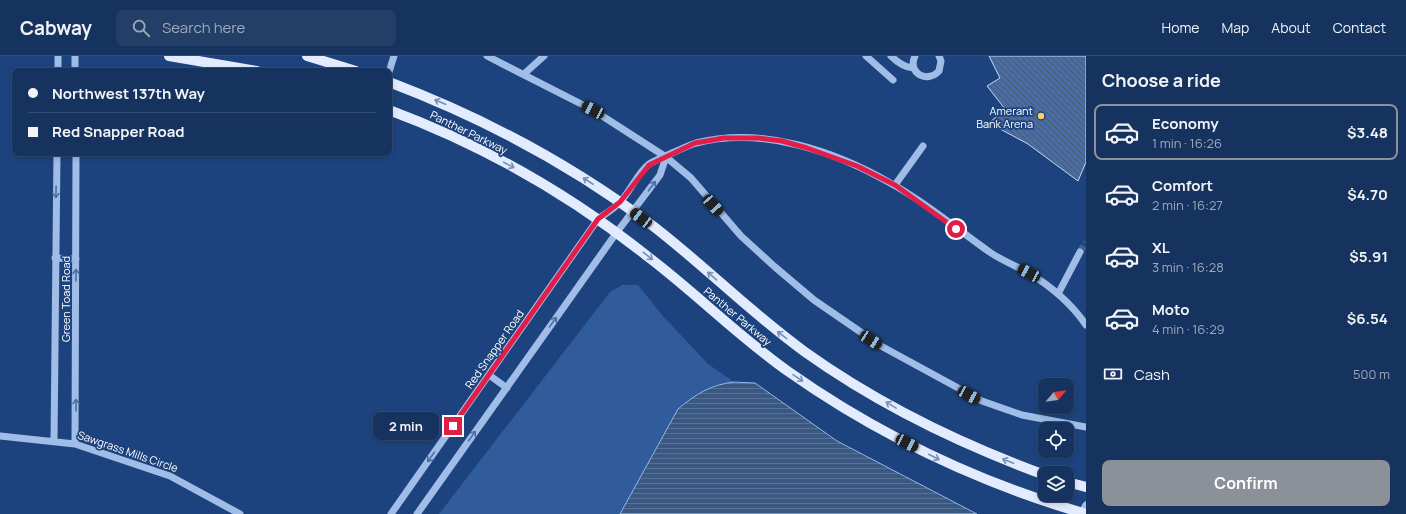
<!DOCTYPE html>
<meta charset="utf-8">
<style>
:root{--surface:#16325e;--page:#233e67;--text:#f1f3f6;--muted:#9eaabc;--line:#354d73;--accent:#8c9099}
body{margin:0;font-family:Manrope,sans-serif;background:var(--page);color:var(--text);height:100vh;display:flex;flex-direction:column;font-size:15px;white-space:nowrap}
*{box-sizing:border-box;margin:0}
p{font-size:13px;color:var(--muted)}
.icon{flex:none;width:22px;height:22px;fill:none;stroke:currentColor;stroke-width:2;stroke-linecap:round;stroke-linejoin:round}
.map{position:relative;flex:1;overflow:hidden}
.details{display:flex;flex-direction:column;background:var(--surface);width:320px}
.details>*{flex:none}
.hud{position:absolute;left:12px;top:12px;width:380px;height:88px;border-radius:8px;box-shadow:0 2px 6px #0003,0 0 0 1px var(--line);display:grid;align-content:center;height:88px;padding:0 16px;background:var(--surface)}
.needle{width:26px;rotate:62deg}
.fabs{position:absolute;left:1038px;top:322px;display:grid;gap:8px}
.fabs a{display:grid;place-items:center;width:36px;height:36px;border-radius:8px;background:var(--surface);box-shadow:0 2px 6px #0003,0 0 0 1px var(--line);font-size:20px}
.end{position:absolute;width:18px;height:18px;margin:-9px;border:5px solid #e11d48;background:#fff;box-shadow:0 0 0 2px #fff}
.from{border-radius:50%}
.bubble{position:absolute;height:28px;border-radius:8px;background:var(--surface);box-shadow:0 2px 6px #0003,0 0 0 1px var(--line);font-size:13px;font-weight:700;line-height:28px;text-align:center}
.car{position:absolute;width:12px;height:24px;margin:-12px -6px;border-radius:5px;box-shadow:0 0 3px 1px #0007;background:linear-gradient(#222 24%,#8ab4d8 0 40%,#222 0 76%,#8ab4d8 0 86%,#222 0)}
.hud b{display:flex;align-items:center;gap:14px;height:38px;font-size:15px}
.hud b+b{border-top:1px solid var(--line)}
.hud i{width:10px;height:10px;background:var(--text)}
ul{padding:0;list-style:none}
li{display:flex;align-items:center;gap:12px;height:56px;margin:0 8px 6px;padding:0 8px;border:2px solid transparent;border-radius:8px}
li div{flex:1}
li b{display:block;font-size:15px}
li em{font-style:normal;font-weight:700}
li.current{border-color:var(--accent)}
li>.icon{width:36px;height:36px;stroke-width:1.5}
h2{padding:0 16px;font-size:18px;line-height:48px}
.pay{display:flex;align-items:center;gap:10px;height:44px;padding:0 16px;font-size:15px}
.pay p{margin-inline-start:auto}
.button{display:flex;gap:8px;margin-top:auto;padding:8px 16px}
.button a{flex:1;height:46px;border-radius:8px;background:var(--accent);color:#fff;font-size:16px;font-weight:700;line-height:46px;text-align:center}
header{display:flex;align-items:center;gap:24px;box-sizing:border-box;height:56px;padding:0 20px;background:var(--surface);border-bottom:1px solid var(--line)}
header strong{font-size:19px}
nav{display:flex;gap:22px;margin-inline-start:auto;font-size:14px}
.search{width:280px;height:36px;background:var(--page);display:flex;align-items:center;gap:10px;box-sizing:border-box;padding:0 14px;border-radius:8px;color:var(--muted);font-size:15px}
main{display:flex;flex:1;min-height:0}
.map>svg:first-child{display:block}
</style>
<header>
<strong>Cabway</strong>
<div class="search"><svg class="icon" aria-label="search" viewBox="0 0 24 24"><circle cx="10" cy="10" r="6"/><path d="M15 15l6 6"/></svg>Search here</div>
<nav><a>Home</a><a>Map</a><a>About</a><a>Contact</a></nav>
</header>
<main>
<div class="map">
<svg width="1086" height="458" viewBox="0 0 1086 458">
<defs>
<pattern id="water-rules" width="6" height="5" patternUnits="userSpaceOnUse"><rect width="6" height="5" fill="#3b5883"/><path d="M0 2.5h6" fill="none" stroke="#587196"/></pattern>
<pattern id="building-back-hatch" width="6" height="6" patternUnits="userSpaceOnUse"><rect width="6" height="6" fill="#466da8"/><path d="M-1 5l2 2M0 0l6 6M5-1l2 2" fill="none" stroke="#4a5971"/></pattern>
</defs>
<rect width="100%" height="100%" fill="#1d437e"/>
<path fill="#305c9c" d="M622,229H638L662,259L708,308L734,326C710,329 696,338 678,353L620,458H439L610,236Z"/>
<path fill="url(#water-rules)" stroke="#93b8ea" d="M734,326L755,327L837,385L977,458H620L678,353C696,338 710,329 734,326Z"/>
<path fill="url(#building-back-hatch)" stroke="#c4d9f6" d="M989,0H1086V106L1078,125L1028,88L989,67L1005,53L987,30L1000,22Z"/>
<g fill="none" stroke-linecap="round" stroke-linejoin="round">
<path stroke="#3f5f91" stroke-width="7" stroke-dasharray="7 3.5" stroke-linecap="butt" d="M1080,196L1086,186"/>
<path stroke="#a0bde8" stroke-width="7" d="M75,0V15
M487,0L593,54L666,101L691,122L741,180L775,211L814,244L881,290L982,345L1022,359L1086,371
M866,0L893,24
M891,0C898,7 904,11 913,12
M915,0C907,17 927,28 939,15L941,5L939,0
M58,15V0
M389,16L394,0
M524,18L544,0
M895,129L923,90
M55,202L76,203
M1058,238L1080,196
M489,319L507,332
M0,380L75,388L170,420L240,458
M54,385L57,97
M75,388L76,97
M391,458L598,163C605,158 614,153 620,146C630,136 638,116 649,108C656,104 689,89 696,87C762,70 835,95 892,128C927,147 958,174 991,197C1003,205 1016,210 1029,217C1052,231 1071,247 1086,269
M417,458L617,176L660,119L666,101
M1081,458L1086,449"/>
<path stroke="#e3ecfe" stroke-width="10" d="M169,0L257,15
M307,0L356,15
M389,26C484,62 572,109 653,170C705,210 751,257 805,296C878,348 960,388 1045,419
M389,54C483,89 569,138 647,200C696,237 739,281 789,316C880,380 980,427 1086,458
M1067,426L1086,431"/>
</g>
<defs><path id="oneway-shaft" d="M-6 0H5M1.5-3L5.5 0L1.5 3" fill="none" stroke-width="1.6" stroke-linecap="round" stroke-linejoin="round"/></defs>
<g stroke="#768fb8">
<use href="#oneway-shaft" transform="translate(440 46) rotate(-157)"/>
<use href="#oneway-shaft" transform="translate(509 109) rotate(28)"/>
<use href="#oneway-shaft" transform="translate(588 125) rotate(-147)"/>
<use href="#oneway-shaft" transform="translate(648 200) rotate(38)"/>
<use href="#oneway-shaft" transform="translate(712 220) rotate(-139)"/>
<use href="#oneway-shaft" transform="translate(782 279) rotate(-143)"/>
<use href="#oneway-shaft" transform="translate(798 322) rotate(34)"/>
<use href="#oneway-shaft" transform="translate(891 349) rotate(-149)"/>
<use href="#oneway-shaft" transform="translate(934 401) rotate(27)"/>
<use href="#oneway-shaft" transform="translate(1008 405) rotate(-159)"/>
</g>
<g stroke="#4b6ea3">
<use href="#oneway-shaft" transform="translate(652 130) rotate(-53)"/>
<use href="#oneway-shaft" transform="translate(56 136) rotate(91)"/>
<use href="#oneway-shaft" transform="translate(76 219) rotate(-90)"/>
<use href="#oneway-shaft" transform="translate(553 266) rotate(-54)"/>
<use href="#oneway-shaft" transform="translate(76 349) rotate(-90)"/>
<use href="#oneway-shaft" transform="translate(472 380) rotate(-55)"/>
<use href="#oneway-shaft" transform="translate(431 401) rotate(125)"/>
</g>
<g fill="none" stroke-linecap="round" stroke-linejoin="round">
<path stroke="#e11d48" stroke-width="5" d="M453,370L598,163L620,146L649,109L695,87L724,82H758L782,85L807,92L857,110L895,129L956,173"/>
</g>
<circle fill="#f7d25f" stroke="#1d437e" stroke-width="1.5" cx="1041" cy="60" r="4"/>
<g text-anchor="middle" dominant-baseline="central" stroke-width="3.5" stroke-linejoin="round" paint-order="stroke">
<g font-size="11" fill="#fff" stroke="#1d437e" text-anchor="end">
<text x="1033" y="54">Amerant<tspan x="1033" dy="13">Bank Arena</tspan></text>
</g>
<g font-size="11" fill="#fff" stroke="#1d437e">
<text transform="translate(469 76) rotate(26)">Panther Parkway</text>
<text transform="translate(65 243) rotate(-90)">Green Toad Road</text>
<text transform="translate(738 260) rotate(40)">Panther Parkway</text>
<text transform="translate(494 293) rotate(-55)">Red Snapper Road</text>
<text transform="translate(128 395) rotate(19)">Sawgrass Mills Circle</text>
</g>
</g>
</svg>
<div class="fabs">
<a><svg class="needle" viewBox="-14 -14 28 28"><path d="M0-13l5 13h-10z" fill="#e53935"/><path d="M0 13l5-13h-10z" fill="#9eaabc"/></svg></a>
<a><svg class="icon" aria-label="locate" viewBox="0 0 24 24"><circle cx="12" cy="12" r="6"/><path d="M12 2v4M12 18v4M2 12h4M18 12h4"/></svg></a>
<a><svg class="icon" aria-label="layers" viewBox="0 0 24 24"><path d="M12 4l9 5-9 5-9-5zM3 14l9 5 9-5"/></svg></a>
</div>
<i class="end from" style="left:956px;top:173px"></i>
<i class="end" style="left:453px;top:370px"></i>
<div class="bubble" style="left:373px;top:356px;width:66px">2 min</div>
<i class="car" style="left:593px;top:54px;rotate:297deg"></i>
<i class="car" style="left:713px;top:149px;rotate:138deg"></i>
<i class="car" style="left:641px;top:162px;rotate:307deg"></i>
<i class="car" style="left:1029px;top:217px;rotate:298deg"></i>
<i class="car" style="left:871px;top:284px;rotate:123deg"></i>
<i class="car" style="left:969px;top:339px;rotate:119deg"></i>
<i class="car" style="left:907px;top:387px;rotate:117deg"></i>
<div class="hud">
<b><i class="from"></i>Northwest 137th Way</b>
<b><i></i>Red Snapper Road</b>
</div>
</div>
<section class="details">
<h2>Choose a ride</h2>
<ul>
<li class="current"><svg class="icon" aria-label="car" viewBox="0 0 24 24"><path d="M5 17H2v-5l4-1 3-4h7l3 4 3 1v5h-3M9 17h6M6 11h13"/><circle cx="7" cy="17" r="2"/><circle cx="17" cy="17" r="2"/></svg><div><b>Economy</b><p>1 min · 16:26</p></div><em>$3.48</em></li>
<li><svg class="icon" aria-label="car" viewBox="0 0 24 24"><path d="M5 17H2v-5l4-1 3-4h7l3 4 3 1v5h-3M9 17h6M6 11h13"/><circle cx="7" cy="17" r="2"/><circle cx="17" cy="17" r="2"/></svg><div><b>Comfort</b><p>2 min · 16:27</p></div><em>$4.70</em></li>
<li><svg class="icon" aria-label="car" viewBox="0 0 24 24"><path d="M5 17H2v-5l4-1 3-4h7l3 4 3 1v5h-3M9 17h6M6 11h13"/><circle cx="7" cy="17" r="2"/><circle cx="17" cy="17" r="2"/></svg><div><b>XL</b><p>3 min · 16:28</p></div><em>$5.91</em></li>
<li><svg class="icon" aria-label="car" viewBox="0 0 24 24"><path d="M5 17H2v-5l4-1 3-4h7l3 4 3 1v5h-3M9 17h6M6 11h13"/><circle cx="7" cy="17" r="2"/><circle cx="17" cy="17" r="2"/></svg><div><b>Moto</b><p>4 min · 16:29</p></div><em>$6.54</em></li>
</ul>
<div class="pay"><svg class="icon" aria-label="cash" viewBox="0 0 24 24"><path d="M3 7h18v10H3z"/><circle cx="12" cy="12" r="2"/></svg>Cash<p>500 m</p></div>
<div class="button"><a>Confirm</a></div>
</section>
</main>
